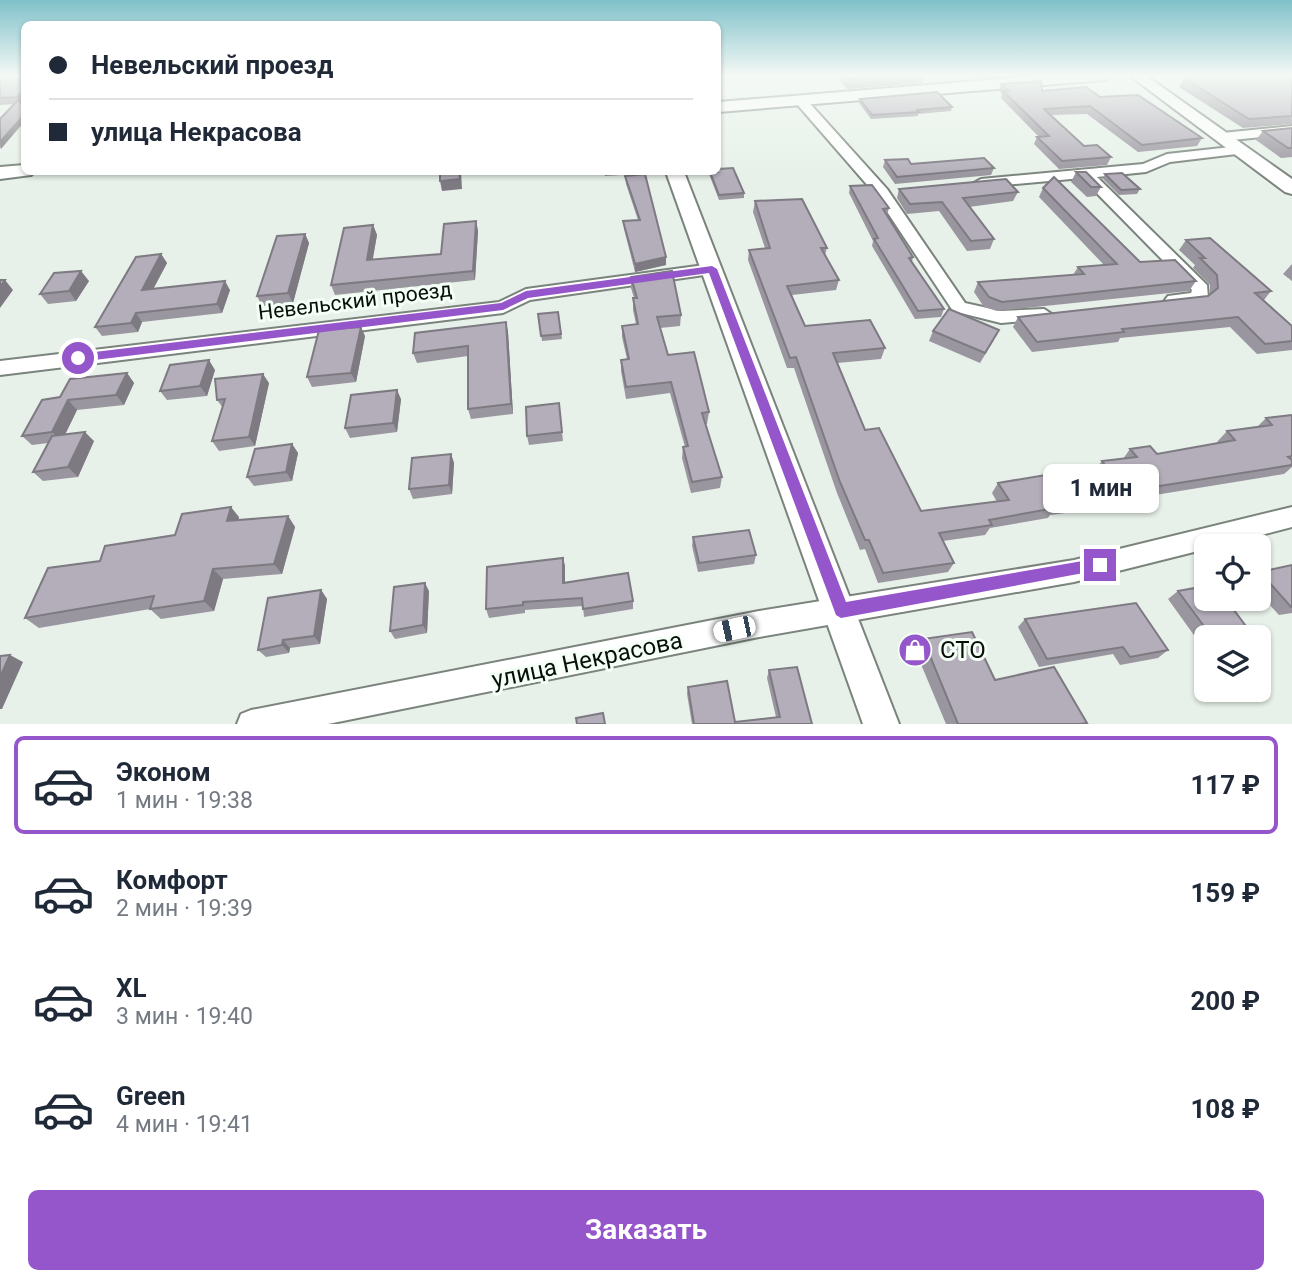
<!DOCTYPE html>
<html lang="ru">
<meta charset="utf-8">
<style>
:root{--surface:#fff;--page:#f6f6f7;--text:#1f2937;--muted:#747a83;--line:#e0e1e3;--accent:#9656cb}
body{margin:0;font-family:Roboto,sans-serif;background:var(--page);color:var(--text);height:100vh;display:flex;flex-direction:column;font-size:26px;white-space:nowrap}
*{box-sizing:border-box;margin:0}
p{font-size:23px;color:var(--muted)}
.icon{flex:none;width:38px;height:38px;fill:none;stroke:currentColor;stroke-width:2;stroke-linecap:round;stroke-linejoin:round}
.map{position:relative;height:724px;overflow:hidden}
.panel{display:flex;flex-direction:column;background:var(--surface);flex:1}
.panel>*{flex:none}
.banner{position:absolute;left:21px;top:21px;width:700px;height:154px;border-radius:10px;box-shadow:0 2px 5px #0004;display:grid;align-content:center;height:154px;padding:0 28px;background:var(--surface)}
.tools{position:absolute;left:1194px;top:534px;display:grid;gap:14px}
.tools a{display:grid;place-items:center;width:77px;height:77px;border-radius:10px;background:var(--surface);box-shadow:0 2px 5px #0004;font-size:35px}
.end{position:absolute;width:32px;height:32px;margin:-16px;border:9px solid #9656cb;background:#fff;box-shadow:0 0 0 4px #fff}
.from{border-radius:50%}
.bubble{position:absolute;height:49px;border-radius:10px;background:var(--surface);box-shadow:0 2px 5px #0004;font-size:23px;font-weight:700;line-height:49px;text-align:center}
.car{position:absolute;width:21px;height:42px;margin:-21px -10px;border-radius:9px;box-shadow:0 0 5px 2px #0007;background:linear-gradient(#fff 24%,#345 0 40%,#fff 0 76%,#345 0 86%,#fff 0)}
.banner b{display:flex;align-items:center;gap:24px;height:66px;font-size:26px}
.banner b+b{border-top:2px solid var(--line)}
.banner i{width:18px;height:18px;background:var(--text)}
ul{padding:12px 0 0;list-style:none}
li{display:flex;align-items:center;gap:21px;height:98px;margin:0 14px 10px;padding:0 14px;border:4px solid transparent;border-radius:10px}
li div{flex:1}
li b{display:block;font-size:26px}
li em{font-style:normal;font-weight:700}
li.current{border-color:var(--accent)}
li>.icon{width:63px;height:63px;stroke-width:1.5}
.button{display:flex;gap:14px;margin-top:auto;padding:14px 28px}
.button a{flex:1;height:80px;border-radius:10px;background:var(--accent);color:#fff;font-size:28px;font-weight:700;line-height:80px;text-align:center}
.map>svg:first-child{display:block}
</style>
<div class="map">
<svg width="1292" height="724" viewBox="0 0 1292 724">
<rect width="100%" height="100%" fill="#e7f1e9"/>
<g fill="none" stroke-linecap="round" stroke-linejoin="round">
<defs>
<path id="minor" d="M796,97H804L887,189L965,303L1001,311L1044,309L1053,315L1050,319L1001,323L953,311L876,195L796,103Z
M1292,126V134L1222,141L1215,137L1222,133Z
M1240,146L1247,150L1245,153L1170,162L1146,172L1097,177L1207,285L1208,298L1199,304H1168L1165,300L1168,296L1191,293L1192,290L1082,178L981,187L974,183L981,179L1143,164L1167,154Z
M712,264L718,265L720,269L718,273L530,300L503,313L0,375V361L499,302L526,289Z
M1292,507V527L1218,546H1206V549L1074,582L759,637L328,724H237L241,714L251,710L759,611L1074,560Z"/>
<path id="tertiary" d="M1129,75H1145L1292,179V194L1285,192Z
M666,172H684L899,724H863Z"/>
<path id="secondary" d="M1048,75H1113L1105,80L718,112V102Z
M24,165V172H34L31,175L0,179V167Z"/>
</defs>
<use href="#minor" stroke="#7a837c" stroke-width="4"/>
<use href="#tertiary" stroke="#7a837c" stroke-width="4"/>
<use href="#secondary" stroke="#7a837c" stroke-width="4"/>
<use href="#minor" fill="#fff" fill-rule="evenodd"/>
<use href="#tertiary" fill="#fff" fill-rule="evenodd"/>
<use href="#secondary" fill="#fff" fill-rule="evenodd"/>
</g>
<path fill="#9a969f" d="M0,75H24L21,103L0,149V119L14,104L0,105Z
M836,75H924L922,83L847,89Z
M977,75H1021L982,78Z
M1292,75V124L1243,128L1179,87L1184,78Z
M1001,84L1042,91L1100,97L1202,138L1197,146L1138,152L1087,114L1051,115L1084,146L1111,157L1107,165L1059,169L1034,144L1037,137H1039L1001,98L1002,94L999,91Z
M860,99L952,107L951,111L918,114V116L871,119L859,103Z
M1292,128V157L1281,158L1256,140L1263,131Z
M885,160L911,164L994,168L991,175L895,184L883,167Z
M518,172H534V173L518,175Z
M604,172H621L622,175L605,176Z
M710,172H718L744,193V198L719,200L709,174Z
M1076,172L1101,187L1096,196L1087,197L1071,182Z
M1105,174L1140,189L1137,194L1119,195L1103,179Z
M625,176L666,257V265L635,272L624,229L623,221L638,220L626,184Z
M850,186L889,208L887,215L913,257L912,262L944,309L941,317L915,319L872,246L873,241L849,193Z
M1043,188L1140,262L1196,281L1189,291L997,311L984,307L974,292L978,282L1073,275L1078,267L1104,265L1039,197Z
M899,189L1018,192L1013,201L969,207L994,239L990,249L967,251L939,211L907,214L897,198Z
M755,201L827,248L825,255L839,280L836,290L792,295L805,326L885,348L881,359L837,363L865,430L921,511L997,502L992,493L998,483L1098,466L1102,461L1123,459L1130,449L1157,454L1218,443L1217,442L1227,431L1257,427L1266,418L1292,415V467L1284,474L1149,496L1142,503L1050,515L1048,518L990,528L985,535L943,541L954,563L948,572L878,583L865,549L860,550L837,493L794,368H787L748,260L749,250L765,248L753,212Z
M476,221L478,231L475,280L335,295L331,285L373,225L377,235L372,260L441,254Z
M305,234L309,243L293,303L262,306L257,296Z
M1186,240L1271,291L1264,300L1292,326V350L1257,354L1230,327L1120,338L1118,342L1032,352L1013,327L1018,317L1208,296L1210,294V285L1193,268L1195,265L1179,250Z
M161,254L167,263L153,289L230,290L222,313L142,322L138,332L102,336L95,327Z
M1292,264V281L1283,274Z
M631,277L681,315L680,326L660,328L668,355L709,412L707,424H705L722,477L720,488L691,493L682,458L683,447H685L670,393L626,399L621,371V360L627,359L622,337V326L636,324L633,310V298H634L631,288Z
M89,281L76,301L48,304L40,294Z
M558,312L562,339L542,341L538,314Z
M506,322L508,332L513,414L471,419L468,409V356L417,363L413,353Z
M933,331L994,340L980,363L929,341Z
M365,336L356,382L312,387L307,377Z
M215,370L207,396L167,400L160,391Z
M127,373L134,383L124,405L77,410L65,434L94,441L78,477L43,481L33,472L48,443L32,445L22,436L60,397Z
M269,383L255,446L219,451L212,441L223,408L217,400Z
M401,399L397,432L350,438L345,428Z
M559,403L563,441L529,445L527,436Z
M292,444L298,453L292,481L254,486L247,477Z
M451,454L454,463L452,494L413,499L409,489Z
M288,516L295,527L282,574L223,579L214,611L161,619L150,609L39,628L25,618L100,561L175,535L239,517V520Z
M693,537L756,555L754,564L698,572L692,546Z
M563,558L565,566V582L633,601V609L584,617L583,606L525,610V613L489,618L486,609Z
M1292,565V613L1279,615L1258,592V574L1260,572Z
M321,590L327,599L320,644L290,648L289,653L266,657L258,650Z
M429,591L427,633L395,639L390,631Z
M1178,591L1254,637H1206V652L1168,599Z
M1025,619L1168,650L1158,658L1120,665L1113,654L1039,667L1018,627Z
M923,639L995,680L1087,723L1085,724H946L915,650Z
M769,670L812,724H692L687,694L688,687L735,722L776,717L767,678Z"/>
<path fill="#7d7a82" d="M24,90V100L21,103L17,97Z
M24,115V122L1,149L0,142Z
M459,172H461L462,189L442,191L440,181Z
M476,221L478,231L475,280L473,271Z
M373,225L377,235L371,270L367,260Z
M305,234L309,243L293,303L288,293Z
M161,254L167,263L148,299L142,290Z
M666,257V265L635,272V264Z
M81,271L89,281L76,301L69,291Z
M5,280L13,290L0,308V287Z
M225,281L230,290L222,313L217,304Z
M136,313L142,322L138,332L131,323Z
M506,322L508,332L513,414L511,404Z
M361,327L365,336L356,382L351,373Z
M209,360L215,370L207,396L200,386Z
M127,373L134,383L124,405L116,395Z
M263,374L269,383L255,446L249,437Z
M397,390L401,399L397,432L393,423Z
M68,400L77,410L62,441L52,432Z
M85,432L94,441L78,477L68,467Z
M292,444L298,453L292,481L286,472Z
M451,454L454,463L452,494L449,485Z
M231,507L239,517L235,531L227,521Z
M288,516L295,527L282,574L274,564Z
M563,558L565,566V591L563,583Z
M213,569L223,579L214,611L204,601Z
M425,583L429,591L427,633L423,625Z
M321,590L327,599L320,644L314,636Z
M283,640L290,648L289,653L282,645Z
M10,655L23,662L2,709H0V677Z"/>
<path fill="#b3aeb9" stroke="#7d7a82" stroke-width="2" d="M0,75H24V90L17,97L0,98Z
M846,75H901L850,79Z
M1230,75H1292V116L1249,119L1184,78Z
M1041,81L1042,91L1086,87L1100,97L1138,95L1202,138L1142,145L1090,106L1044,109L1084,146L1097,145L1111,157L1062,161L1037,137L1049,136L1003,91H1009L1001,84Z
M937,92L952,107L917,110L919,112L872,115L860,99Z
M18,100L24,106V115L0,142V119Z
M1292,128V148H1288L1263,131Z
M984,158L994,168L897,177L885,160L908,159L911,164Z
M733,168L744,193L719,195L710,172H718V169Z
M440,172H459L460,179L440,181Z
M1076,172H1086L1101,187H1091Z
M1122,173L1140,189L1121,190L1105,174Z
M645,174L666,257L635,264L623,221L640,220L625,176Z
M1054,177L1140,262L1175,260L1196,281L1002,302L989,297L978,282L1084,274L1078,267L1117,264L1043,188Z
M1006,179L1018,192L963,198L994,239L971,241L942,202L910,204L899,189Z
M872,185L889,208L883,209L913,257L909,258L944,309L918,311L874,239L878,238L850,186Z
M802,199L827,248H821L839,280L787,286L805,326L870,320L885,348L833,353L865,430L879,428L921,511L1009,500L998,483L1105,465L1102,461L1137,457L1130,449L1150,446L1157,454L1235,440L1227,431L1272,425L1266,418L1292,415V456L1288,457L1292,460V465L1147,488L1152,493L1053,505L1055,508L989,520L992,525L939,533L954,563L883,573L869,540H865L840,482L796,357L790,358L749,250L770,248L755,201Z
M476,221L473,271L331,285L344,228L373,225L367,260L441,254L444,224Z
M305,234L288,293L257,296L277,236Z
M1210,238L1271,291L1255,293L1292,326V341L1265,344L1238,317L1122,329L1124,332L1037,342L1018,317L1208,296L1218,288L1217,275L1200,258H1205L1186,240Z
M161,254L142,290L225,281L217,304L136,313L131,323L95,327L136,257Z
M81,271L69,291L40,294L54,273Z
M672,271L681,315L657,317L668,355L694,352L709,412L702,413L722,477L692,482L683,447L688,446L671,382L626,387L621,360L629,359L622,326L638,324L633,298H637L631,277Z
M0,280H5L0,287Z
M949,309L999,330L985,353L933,331Z
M558,312L561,334L541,336L538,314Z
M506,322L511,404L468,409V346L413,353L415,333Z
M361,327L351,373L307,377L319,330Z
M209,360L200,386L160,391L170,365Z
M127,373L116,395L68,400L52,432L22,436L42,400L60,397L70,379Z
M263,374L249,437L212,441L225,399L217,400L215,379Z
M397,390L393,423L345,428L351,395Z
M559,403L562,432L527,436L526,407Z
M85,432L68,467L33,472L52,436Z
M292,444L286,472L247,477L255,449Z
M451,454L449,485L409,489L412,458Z
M231,507L227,521L288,516L274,564L213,569L204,601L150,609L154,596L25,618L48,568L100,561L105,546L175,535L182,514Z
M749,530L756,555L699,563L693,537Z
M563,558V583L628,573L633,601L583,609L582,598L523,602V605L486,609L487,567Z
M1292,565V607H1291L1260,572Z
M425,583L423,625L390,631L394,587Z
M1206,586V598H1225L1254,637H1212L1178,591Z
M321,590L314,636L283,640L282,645L258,650L268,598Z
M1136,603L1168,650L1130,657L1123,647L1047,659L1025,619Z
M972,632L995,680L1054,667L1087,723L1080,724H958L923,639Z
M10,655L0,677V656Z
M797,667L812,724H694L688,687L727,681L735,722L780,717L769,670Z
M603,713L605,724H577L576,718Z"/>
<linearGradient id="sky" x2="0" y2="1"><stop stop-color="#80c1ca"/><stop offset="0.43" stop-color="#f4f9f5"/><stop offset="1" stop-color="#f4f9f5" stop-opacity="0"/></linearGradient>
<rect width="1292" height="176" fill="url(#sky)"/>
<path fill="#9656cb" d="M712,266L717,269L846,602L1100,558L1105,560V569L841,618L836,615L709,273L528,298L503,310L78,362L73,358L78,354L501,303L526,291Z"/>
<defs>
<symbol id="shop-disc" viewBox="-11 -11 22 22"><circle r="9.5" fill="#9656cb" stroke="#f4fff6"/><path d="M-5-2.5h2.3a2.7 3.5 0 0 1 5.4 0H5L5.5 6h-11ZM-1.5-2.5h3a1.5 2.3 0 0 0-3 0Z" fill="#fff"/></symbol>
</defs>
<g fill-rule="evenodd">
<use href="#shop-disc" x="896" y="631" width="38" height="38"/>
</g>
<g text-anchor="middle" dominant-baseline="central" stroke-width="6" stroke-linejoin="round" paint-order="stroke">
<g font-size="21" fill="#0a0e0b" stroke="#f4fff6">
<text transform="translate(355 301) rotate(-7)">Невельский проезд</text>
</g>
<g font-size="24" fill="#0a0e0b" stroke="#f4fff6" text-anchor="start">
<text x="940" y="650">СТО</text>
</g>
<g font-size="24" fill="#0a0e0b" stroke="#f4fff6">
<text transform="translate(587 660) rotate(-12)">улица Некрасова</text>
</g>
</g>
</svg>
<div class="tools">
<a><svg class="icon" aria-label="locate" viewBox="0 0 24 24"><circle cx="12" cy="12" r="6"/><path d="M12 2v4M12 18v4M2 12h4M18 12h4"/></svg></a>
<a><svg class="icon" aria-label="layers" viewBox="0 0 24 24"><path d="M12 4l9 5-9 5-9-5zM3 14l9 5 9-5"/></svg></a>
</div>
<i class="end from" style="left:78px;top:358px"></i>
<i class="end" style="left:1100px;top:565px"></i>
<div class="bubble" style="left:1043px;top:464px;width:116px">1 мин</div>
<i class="car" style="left:734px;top:629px;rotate:258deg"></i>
<div class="banner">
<b><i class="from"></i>Невельский проезд</b>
<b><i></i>улица Некрасова</b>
</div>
</div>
<section class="panel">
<ul>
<li class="current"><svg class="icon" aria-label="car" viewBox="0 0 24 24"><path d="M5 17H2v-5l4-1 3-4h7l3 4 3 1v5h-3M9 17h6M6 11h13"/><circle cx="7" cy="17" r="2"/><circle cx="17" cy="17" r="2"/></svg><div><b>Эконом</b><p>1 мин · 19:38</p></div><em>117 ₽</em></li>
<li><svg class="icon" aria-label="car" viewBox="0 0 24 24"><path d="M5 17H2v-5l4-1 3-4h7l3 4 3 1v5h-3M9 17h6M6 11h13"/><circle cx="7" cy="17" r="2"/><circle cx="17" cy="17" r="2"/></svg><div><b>Комфорт</b><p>2 мин · 19:39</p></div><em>159 ₽</em></li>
<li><svg class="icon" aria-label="car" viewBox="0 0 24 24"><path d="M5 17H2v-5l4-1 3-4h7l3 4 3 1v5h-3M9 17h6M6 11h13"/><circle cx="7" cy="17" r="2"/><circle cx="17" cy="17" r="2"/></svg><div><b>XL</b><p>3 мин · 19:40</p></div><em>200 ₽</em></li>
<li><svg class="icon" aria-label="car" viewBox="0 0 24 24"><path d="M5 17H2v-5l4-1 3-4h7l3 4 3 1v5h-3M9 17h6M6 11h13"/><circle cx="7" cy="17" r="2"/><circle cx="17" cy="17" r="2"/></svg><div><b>Green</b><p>4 мин · 19:41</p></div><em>108 ₽</em></li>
</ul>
<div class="button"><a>Заказать</a></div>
</section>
